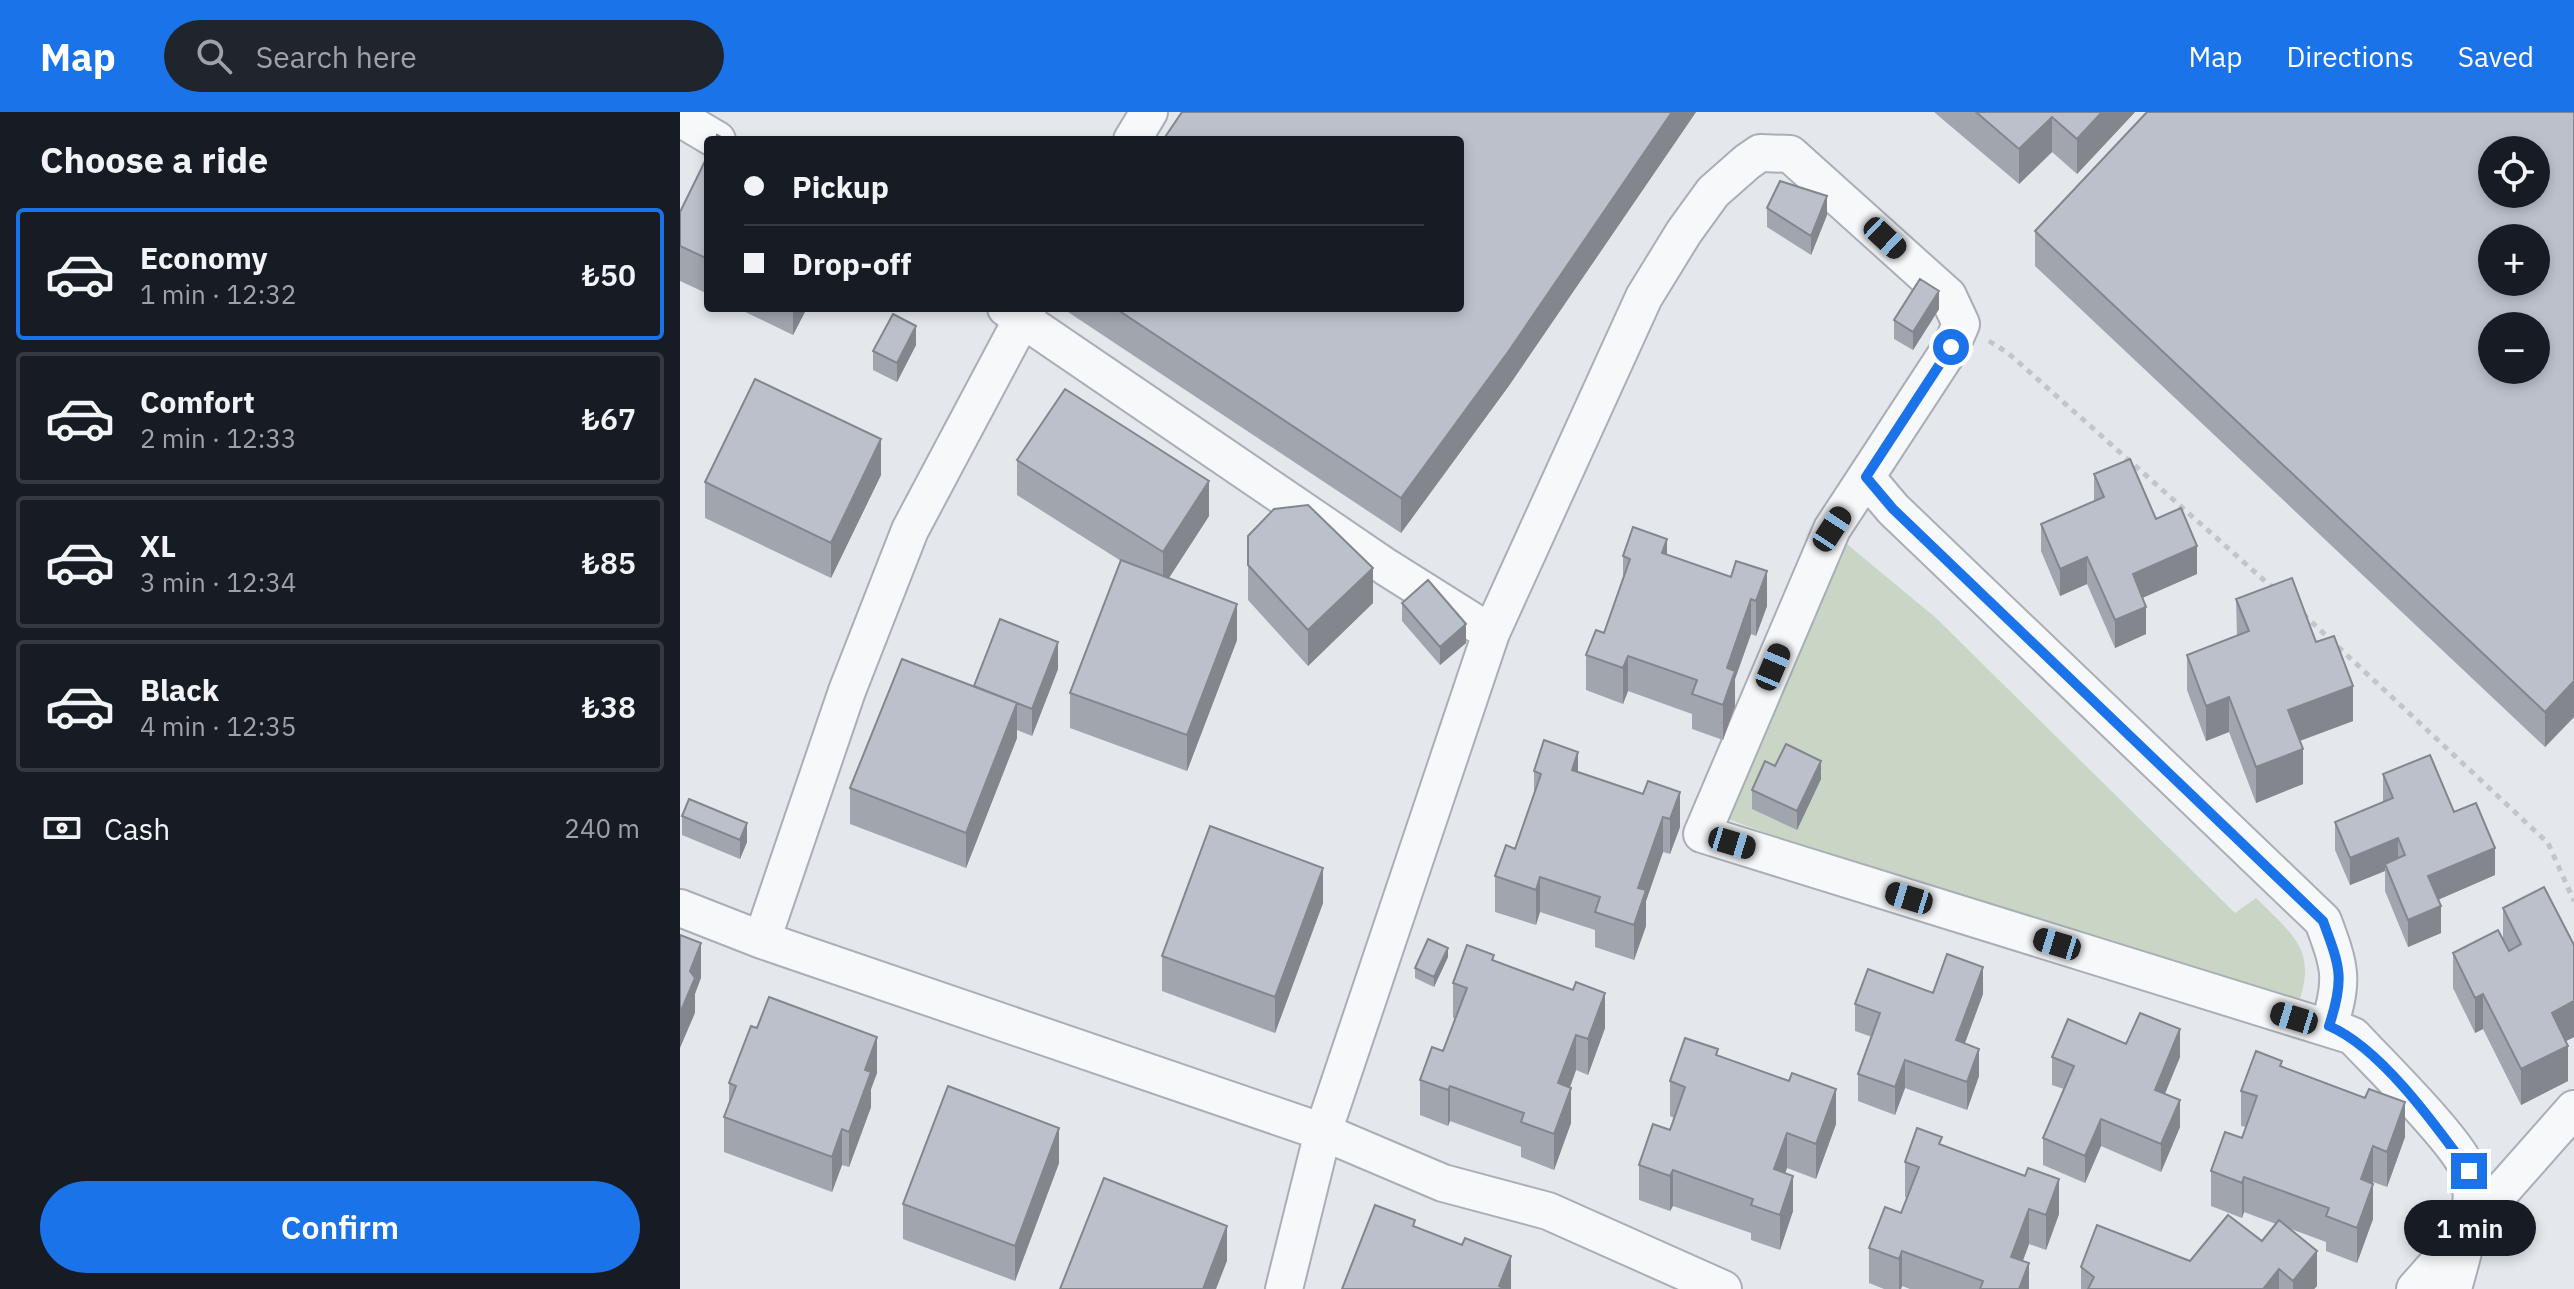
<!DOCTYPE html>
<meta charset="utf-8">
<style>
:root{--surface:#171b24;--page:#20242c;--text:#f1f3f6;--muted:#9ea1a6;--line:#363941;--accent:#1a73e8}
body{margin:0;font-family:"IBM Plex Sans",sans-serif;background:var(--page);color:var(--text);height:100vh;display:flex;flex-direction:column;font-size:30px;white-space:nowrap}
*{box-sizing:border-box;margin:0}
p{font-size:26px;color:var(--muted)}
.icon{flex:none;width:44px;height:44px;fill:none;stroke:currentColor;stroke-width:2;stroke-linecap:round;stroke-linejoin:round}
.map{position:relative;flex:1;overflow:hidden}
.sheet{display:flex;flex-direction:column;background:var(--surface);width:680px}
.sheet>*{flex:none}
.hud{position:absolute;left:24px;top:24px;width:760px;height:176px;border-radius:8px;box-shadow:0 4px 12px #0003;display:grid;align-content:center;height:176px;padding:0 40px;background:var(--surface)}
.controls{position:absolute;left:1798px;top:24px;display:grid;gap:16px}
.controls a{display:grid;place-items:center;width:72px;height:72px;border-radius:50%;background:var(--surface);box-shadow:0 4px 12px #0003;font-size:40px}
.end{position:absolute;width:36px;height:36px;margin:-18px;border:10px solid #1a73e8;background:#fff;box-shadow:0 0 0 4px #fff}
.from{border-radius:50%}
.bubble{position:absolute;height:56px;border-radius:28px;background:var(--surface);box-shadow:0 4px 12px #0003;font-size:26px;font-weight:600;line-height:56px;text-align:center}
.car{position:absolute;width:24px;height:48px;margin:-24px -12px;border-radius:10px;box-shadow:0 0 6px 2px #0007;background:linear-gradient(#222 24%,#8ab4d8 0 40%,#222 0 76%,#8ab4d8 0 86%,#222 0)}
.hud b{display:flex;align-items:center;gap:28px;height:76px;font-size:30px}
.hud b+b{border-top:2px solid var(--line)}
.hud i{width:20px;height:20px;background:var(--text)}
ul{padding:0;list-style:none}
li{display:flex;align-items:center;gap:24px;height:132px;margin:0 16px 12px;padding:0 24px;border:4px solid var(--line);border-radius:8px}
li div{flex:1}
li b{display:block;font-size:30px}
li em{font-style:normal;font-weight:600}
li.active{border-color:var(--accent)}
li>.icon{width:72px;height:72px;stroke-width:1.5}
h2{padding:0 40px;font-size:36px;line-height:96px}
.pay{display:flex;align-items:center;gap:20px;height:88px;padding:0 40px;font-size:30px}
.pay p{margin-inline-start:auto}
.button{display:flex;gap:16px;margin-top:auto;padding:16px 40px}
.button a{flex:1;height:92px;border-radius:48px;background:var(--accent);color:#fff;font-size:32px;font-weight:600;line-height:92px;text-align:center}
header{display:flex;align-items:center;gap:48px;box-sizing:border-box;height:112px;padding:0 40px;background:var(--accent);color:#fff}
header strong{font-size:38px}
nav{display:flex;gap:44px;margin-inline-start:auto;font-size:28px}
.search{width:560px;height:72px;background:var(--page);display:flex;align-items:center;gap:20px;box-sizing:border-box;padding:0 28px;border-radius:44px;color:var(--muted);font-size:30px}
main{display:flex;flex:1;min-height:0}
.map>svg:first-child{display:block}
</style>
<header>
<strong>Map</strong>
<div class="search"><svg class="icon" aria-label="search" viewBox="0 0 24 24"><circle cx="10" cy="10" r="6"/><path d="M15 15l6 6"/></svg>Search here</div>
<nav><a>Map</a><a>Directions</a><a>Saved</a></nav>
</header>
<main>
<section class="sheet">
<h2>Choose a ride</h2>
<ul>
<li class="active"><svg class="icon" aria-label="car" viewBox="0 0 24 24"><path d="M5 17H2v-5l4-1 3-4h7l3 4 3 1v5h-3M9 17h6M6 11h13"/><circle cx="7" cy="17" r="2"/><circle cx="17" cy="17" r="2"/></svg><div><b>Economy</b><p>1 min · 12:32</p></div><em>₺50</em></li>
<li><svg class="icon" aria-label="car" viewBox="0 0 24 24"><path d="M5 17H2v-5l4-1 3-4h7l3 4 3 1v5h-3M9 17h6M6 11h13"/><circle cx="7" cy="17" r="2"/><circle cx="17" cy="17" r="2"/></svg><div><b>Comfort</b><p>2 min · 12:33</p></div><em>₺67</em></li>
<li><svg class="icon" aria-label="car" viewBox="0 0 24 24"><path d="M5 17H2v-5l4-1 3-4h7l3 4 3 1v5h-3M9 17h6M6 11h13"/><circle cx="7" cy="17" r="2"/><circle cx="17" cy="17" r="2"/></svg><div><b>XL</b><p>3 min · 12:34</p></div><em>₺85</em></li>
<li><svg class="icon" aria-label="car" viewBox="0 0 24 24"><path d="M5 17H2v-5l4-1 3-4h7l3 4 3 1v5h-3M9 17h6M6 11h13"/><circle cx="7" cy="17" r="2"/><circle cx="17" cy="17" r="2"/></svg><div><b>Black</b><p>4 min · 12:35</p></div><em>₺38</em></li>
</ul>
<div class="pay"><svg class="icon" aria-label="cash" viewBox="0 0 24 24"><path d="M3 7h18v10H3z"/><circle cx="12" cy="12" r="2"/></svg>Cash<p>240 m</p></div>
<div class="button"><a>Confirm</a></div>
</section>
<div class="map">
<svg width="1894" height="1177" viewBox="0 0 1894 1177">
<rect width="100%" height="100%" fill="#e4e7ec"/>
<path fill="#c9d6c5" d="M1162,428L1256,506L1555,801L1576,786C1615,825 1639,839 1616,898L1596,910L1043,705Z"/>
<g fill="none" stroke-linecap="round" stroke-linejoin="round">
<defs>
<path id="minor" d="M0,6L37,28
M452,28L469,0
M326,196L706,455L811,521L643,1020L604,1177
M1186,365L1152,417L1022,722L1673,924C1696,949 1782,1033 1789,1061C1798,1098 1782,1142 1773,1177
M811,521L964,185L1004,120L1033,80L1067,50L1080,41L1110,42L1268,184L1281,212L1271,235L1186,365L1213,397L1643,809C1660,855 1664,867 1649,914L1673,924
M0,796L82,828L643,1020L763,1071L868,1099L1043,1177
M82,828L167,579L230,418L348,196
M1735,1177L1894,997"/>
</defs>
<use href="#minor" stroke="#a9aeb7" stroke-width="40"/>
<path stroke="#c2c5cb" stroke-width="5" stroke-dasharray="6 6" stroke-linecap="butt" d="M1309,229L1328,241L1594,477
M1623,502L1868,731L1894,789"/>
<use href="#minor" stroke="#f7f8fa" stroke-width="36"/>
</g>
<path fill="#a1a5ae" d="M502,0H1016L828,275L721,421L388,200V196H780Z
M1254,0H1455L1397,62L1372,40L1339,72Z
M1894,0V605L1865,635L1355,154V119Z
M28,43V182L0,169V100Z
M1087,96L1147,103L1131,143L1087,115Z
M57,196H127L113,223Z
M1259,197L1233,238L1214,227V208Z
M236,233L217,270L193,258V239Z
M337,348L529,404L489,466L557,528L507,659L390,616V581L441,449L337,383Z
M1414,362L1476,407L1517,462L1462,486L1466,522L1435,536L1407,472L1380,484L1361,439V412L1414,389Z
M201,363L151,466L25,406V370Z
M568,424L693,491L628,554L568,488Z
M987,443L1087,494L1076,524L1071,522L1055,567V594L1043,628L1012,617V602L948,579L943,592L906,578V543L924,521L943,467V444Z
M1556,487L1636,530L1673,609L1620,629L1623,672L1576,691L1549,620L1526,629L1507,578V543L1557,524Z
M722,491L786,531L760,553L722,509Z
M378,557L352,624L337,618V626L286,756L170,712V676L294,575Z
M1095,654L1141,667L1117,718L1072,697V678Z
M854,659L898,661L963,682L1000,715L990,742L983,740L966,789V814L954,848L915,835V818L860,800L856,813L815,800V764L835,737L854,683Z
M1703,662L1774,700L1815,763L1758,788L1761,821L1728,835L1705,779V759L1670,773L1655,738V710L1703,690Z
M2,704L67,730L60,747L2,723Z
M643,791L595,921L482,879V844Z
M1823,796L1894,925L1886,929L1888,969L1841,993L1803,917L1795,921L1773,876V841L1823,828Z
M768,845L754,875L735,866V856Z
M814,848L925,916L908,963L896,958L890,976L891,1011L874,1058L841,1045V1035L770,1009L768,1014L740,1003V968L763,939L775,907L773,906V871Z
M1253,881L1303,882L1285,931L1299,964L1287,998L1225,976L1215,1003L1178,989V962L1192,925L1175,919V892Z
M77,916L197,961L191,977V995L169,1055L162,1053L152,1080L44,1040V1005L49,992V971Z
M1446,932L1500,945L1485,982L1500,1015L1481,1060L1421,1034L1405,1071L1363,1053V1026L1384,977L1372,973V945Z
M1038,944L1156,1012L1136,1067L1107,1056L1105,1061L1113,1099L1100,1138L1071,1128V1121L993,1094L990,1099L959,1088V1053L990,1018L994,1006L990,1004V969Z
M1602,955L1725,1025L1707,1075L1693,1070V1107L1677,1151L1646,1139V1130L1611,1117L1637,1174L1634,1177H1401V1155L1510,1149L1582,1129L1596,1112L1564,1100L1562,1106L1531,1094V1059L1562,1026L1566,1015L1561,1014V979Z
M1262,1033L1379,1102L1366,1138L1349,1132L1343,1149L1349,1177H1230L1222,1174L1221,1177H1204L1189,1171V1136L1221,1101L1227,1086L1225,1085V1050Z
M379,1051L335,1169L223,1127V1092Z"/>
<path fill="#83868d" d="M992,0H1016L828,275L721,421V386Z
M1422,0H1455L1397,62V27Z
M1372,5V40L1339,72V37Z
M1147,84V103L1131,143V124Z
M1259,179V197L1233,238V220Z
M113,196H127L113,223Z
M236,214V233L217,270V251Z
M201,327V363L151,466V431Z
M529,369V404L483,475V440Z
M987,427V462L982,441Z
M1517,434V462L1453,490V462Z
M1407,445V472L1380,484V457Z
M693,456V491L628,554V518Z
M1087,459V494L1076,524V489Z
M1071,487V522L1055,567V594L1043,628V593L1047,556Z
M557,492V528L507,659V623Z
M1466,495V522L1435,536V508Z
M786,512V531L760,553V535Z
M378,530V557L352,624V597Z
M948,544V579L943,592V556Z
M1894,569V605L1865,635V600Z
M1673,574V609L1608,633V598Z
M1549,585V620L1526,629V594Z
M337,591V626L286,756V721Z
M1623,637V672L1576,691V655Z
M898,640V675L892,658Z
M1141,649V667L1117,718V699Z
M1000,680V715L990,742V707Z
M983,705V740L966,789V814L954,848V813L958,776Z
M67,711V730L60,747V728Z
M1718,726V753L1705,752V759L1670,773V746Z
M1815,736V763L1748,792V764Z
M643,756V791L595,921V885Z
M860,765V800L856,813V778Z
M1761,794V821L1728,835V808Z
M21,831V866L15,882V901L0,936V901L10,859Z
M768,836V845L754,875V865Z
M1303,855V882L1276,955V928Z
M925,881V916L908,963V927Z
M1803,882V917L1795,921V886Z
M1894,889V925L1872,936V901Z
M1500,917V945L1475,1005V978Z
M896,923V958L878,1006V971Z
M197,925V961L191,977V995L169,1055V1020L185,958Z
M1888,934V969L1841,993V957Z
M1299,937V964L1287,998V970Z
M1225,948V976L1215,1003V975Z
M770,974V1009L768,1014V978Z
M891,976V1011L874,1058V1022Z
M1156,977V1012L1136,1067V1032Z
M1500,988V1015L1481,1060V1032Z
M1725,990V1025L1707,1075V1040Z
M1421,1007V1034L1405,1071V1044Z
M379,1016V1051L335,1169V1134Z
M162,1017V1053L152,1080V1045Z
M1107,1021V1056L1094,1092V1057Z
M1693,1034V1070L1681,1102V1067Z
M993,1058V1094L990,1099V1064Z
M1113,1064V1099L1100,1138V1103Z
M1564,1065V1100L1562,1106V1071Z
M1379,1067V1102L1366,1138V1103Z
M1693,1072V1107L1677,1151V1116Z
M1349,1097V1132L1332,1177L1331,1145Z
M547,1114V1149L536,1177H523Z
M1222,1139V1174L1221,1177H1219V1147Z
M1637,1139V1174L1634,1177H1613V1169Z
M831,1144V1177H819V1174Z
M1349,1151V1177H1339Z
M1599,1157V1177H1583Z"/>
<path fill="#bbc0ca" stroke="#83868d" stroke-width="2" fill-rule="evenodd" d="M502,0H992L828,240L721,386L435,196H780V28H483Z
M1296,0H1422L1397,27L1372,5L1339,37Z
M1467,0H1894V569L1865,600L1355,119ZM1812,38H1856V82H1812ZM1812,126H1856V170H1812ZM1812,214H1856V258H1812Z
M37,23L47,28H35Z
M28,43V147L0,134V100Z
M1100,69L1147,84L1131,124L1087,96Z
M1240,167L1259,179L1233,220L1214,208Z
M213,202L236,214L217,251L193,239Z
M75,267L201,327L151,431L25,370Z
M385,277L529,369L483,440L337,348Z
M1450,347L1476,407L1501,396L1517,434L1453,462L1466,495L1435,508L1407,445L1380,457L1361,412L1424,385L1414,362Z
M628,393L693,456L628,518L568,453V424L594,397Z
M953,415L987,427L982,441L1051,465L1056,449L1087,459L1076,489L1071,487L1047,556L1055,559L1043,593L1012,582L1017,568L948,544L943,556L906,543L916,518L924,521L950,447L943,444Z
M441,448L557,492L507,623L390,581Z
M1612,466L1636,530L1654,524L1673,574L1608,598L1623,637L1576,655L1549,585L1526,594L1507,543L1569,519L1556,487Z
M748,468L786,512L760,535L722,491Z
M320,507L378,530L352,597L294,574Z
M222,547L337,591L286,721L170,676Z
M864,628L898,640L892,658L963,682L968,669L1000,680L990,707L983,705L958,776L966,778L954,813L915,800L920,785L860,765L856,778L815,764L826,733L835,737L861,662L854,659Z
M1106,632L1141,649L1117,699L1072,678L1085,649L1095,654Z
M1750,643L1774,700L1796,691L1815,736L1748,764L1761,794L1728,808L1705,752L1725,743L1718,726L1670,746L1655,710L1713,686L1703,662Z
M9,687L67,711L60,728L2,704Z
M530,714L643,756L595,885L482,844Z
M1864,775L1894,833V889L1872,901L1888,934L1841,957L1803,882L1795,886L1773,841L1818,818L1829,839L1841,832L1823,796Z
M0,823L21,831L10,859L15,866L0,901Z
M748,827L768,836L754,865L735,856Z
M787,833L814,843L812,848L893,878L896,870L925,881L908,927L896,923L878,971L891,976L874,1022L841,1010L844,1001L770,974L768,978L740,968L752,935L763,939L787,876L773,871Z
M1267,842L1303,855L1276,928L1299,937L1287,970L1225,948L1215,975L1178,962L1200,901L1175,892L1188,857L1253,881Z
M89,885L197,925L185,958L191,960L169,1020L162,1017L152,1045L44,1005L56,974L49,971L71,914L77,916Z
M1460,901L1500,917L1475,978L1500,988L1481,1032L1421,1007L1405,1044L1363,1026L1394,954L1372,945L1388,907L1446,932Z
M1005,926L1038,937L1036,943L1109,969L1112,961L1156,977L1136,1032L1107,1021L1094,1057L1113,1064L1100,1103L1071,1093L1073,1087L993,1058L990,1064L959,1053L973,1012L990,1018L1005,975L990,969Z
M1576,939L1602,949L1600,954L1685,986L1689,977L1725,990L1707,1040L1693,1034L1681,1067L1693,1072L1677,1116L1646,1104L1649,1096L1564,1065L1562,1071L1531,1059L1545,1020L1562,1026L1577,984L1561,979Z
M268,974L379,1016L335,1134L223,1092Z
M1237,1016L1262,1025L1259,1032L1345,1064L1348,1056L1379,1067L1366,1103L1349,1097L1331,1145L1349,1151L1339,1177H1300L1303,1169L1222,1139L1219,1147L1189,1136L1205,1095L1221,1101L1239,1055L1225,1050Z
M424,1066L547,1114L523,1177H380Z
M695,1093L735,1108L733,1114L782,1133L785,1126L831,1144L819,1174L825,1177H662Z
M1548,1103L1582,1129L1599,1108L1637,1139L1613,1169L1599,1157L1583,1177H1408L1414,1165L1401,1155L1417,1113L1510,1149Z"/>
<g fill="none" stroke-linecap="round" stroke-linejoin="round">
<path stroke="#1a73e8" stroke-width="10" d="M1271,235L1186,365L1213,397L1643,809C1660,855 1665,866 1649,914C1701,936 1756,1014 1789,1059"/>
</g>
</svg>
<div class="controls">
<a><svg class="icon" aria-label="locate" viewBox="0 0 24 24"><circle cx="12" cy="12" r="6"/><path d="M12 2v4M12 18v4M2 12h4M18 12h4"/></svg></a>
<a>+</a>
<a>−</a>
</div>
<i class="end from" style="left:1271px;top:235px"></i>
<i class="end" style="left:1789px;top:1059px"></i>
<div class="bubble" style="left:1724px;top:1088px;width:132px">1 min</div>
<i class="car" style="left:1205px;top:126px;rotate:133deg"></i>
<i class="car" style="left:1152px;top:417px;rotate:33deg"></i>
<i class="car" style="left:1093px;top:555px;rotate:23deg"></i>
<i class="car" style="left:1052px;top:731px;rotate:107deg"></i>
<i class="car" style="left:1229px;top:786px;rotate:287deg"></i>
<i class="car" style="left:1377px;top:832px;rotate:287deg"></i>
<i class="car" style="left:1614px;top:906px;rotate:287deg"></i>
<div class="hud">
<b><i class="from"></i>Pickup</b>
<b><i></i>Drop-off</b>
</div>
</div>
</main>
